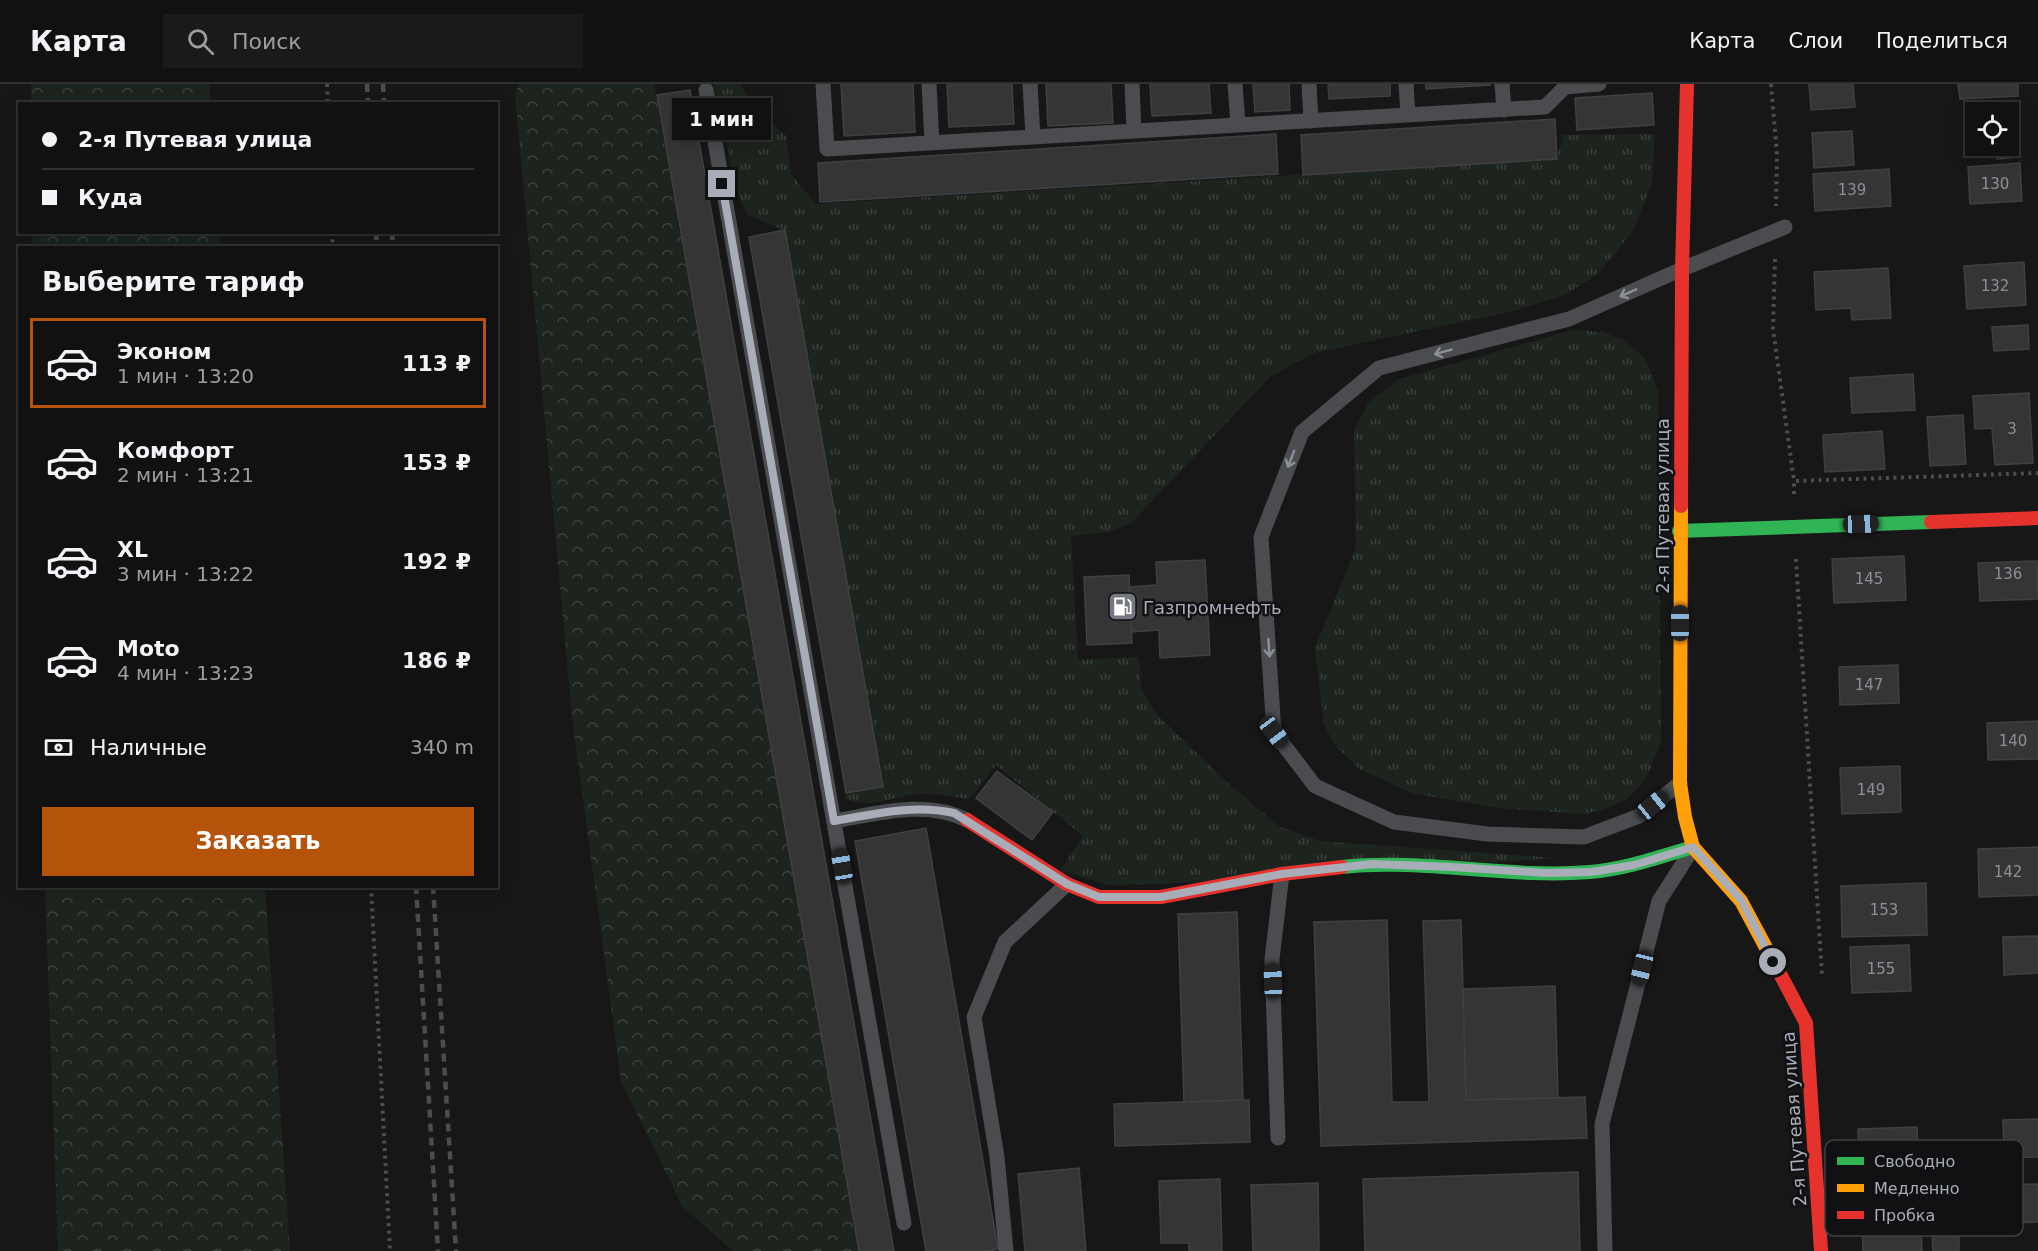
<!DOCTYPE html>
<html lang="ru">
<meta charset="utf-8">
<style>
:root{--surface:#111;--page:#1a1a1a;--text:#f1f3f6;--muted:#9c9d9f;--line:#303131;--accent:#b45309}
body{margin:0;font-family:"DejaVu Sans",sans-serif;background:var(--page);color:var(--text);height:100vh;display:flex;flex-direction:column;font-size:22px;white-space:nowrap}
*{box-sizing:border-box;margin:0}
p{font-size:20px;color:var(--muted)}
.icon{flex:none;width:33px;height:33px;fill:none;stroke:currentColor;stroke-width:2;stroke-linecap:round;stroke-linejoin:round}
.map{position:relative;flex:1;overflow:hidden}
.drawer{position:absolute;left:18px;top:162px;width:480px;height:642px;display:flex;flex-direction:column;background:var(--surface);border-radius:0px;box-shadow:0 3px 15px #0003,0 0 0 2px var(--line)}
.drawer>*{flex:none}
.banner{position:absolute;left:18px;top:18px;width:480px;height:132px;border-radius:0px;box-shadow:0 3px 15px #0003,0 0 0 2px var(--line);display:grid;align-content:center;height:132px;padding:0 24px;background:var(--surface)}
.buttons{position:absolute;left:1965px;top:18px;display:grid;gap:12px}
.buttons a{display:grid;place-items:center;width:54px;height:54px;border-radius:0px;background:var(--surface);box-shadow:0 3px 15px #0003,0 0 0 2px var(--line);font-size:30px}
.end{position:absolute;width:27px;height:27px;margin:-14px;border:8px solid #a8adb8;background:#111;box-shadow:0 0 0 3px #111}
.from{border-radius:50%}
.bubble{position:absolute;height:42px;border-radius:0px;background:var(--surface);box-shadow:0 3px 15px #0003,0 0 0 2px var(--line);font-size:20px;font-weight:700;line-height:42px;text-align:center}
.car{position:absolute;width:18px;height:36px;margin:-18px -9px;border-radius:8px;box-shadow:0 0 4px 2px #0007;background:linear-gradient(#222 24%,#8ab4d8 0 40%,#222 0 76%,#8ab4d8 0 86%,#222 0)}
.banner b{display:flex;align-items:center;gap:21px;height:57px;font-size:22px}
.banner b+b{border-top:2px solid var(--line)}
.banner i{width:15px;height:15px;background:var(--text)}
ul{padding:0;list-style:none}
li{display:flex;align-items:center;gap:18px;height:90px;margin:0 12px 9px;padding:0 12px;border:3px solid transparent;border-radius:0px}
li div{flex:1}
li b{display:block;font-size:22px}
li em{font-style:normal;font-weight:700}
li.current{border-color:var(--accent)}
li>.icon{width:54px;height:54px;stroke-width:1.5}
h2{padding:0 24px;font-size:27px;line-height:72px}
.pay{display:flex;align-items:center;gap:15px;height:66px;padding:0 24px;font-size:22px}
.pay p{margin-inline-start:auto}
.action{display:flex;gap:12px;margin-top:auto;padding:12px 24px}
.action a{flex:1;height:69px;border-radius:0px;background:var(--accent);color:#fff;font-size:24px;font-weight:700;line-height:69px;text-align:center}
header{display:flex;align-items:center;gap:36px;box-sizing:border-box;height:84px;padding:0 30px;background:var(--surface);border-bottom:2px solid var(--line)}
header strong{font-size:28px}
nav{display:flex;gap:33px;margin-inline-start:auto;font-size:21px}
.search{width:420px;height:54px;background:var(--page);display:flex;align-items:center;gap:15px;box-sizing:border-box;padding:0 21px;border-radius:0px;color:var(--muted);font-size:22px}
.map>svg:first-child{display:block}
</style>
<header>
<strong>Карта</strong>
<div class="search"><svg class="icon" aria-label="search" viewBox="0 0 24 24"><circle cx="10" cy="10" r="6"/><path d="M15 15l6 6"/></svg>Поиск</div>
<nav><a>Карта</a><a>Слои</a><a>Поделиться</a></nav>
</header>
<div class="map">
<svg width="2038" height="1167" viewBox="0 0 2038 1167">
<defs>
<pattern id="grass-tufts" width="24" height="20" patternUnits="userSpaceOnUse" patternTransform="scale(1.5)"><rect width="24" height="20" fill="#1d241e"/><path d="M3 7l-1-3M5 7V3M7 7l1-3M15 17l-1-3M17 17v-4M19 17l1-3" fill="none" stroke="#3b413d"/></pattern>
<pattern id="forest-crowns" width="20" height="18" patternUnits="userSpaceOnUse" patternTransform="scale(1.5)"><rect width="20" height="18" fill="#1d241e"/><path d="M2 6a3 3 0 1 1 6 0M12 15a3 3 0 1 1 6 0" fill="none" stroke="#3b413d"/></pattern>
</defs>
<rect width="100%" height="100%" fill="#171717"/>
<path fill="url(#grass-tufts)" d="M713,0H740L758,27L786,52L791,90L816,120L1557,75L1563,51L1655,50L1652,98L1633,147L1599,189L1565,211L1513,227L1314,269L1271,292L1131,439L1109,448L1071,452L1078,576L1139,573L1141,605L1157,631L1231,702L1280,743L1320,757L1559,774L1163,800L1110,801L1060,787L1083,752L996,681L969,715C953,713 934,709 918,710C892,712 871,726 845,715L846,709L882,703L785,147L747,130L734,101L726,55Z
M1573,246L1603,248L1623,256L1645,274L1658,306L1661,659L1646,695L1627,715L1604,725L1584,730L1496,724L1412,709L1359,685L1334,660L1324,640L1315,564L1356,463L1354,346L1369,318L1399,295Z"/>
<path fill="url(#forest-crowns)" d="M31,0H209L211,19H31Z
M519,0H654L859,1167H733L682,1122L621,997L572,633L515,10Z
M32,149H220L221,163H32Z
M45,803H265L290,1167H58Z"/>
<path fill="#353536" stroke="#3f4043" stroke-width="1.5" d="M841,0H913L915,48L844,52Z
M947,0H1012L1014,40L949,43Z
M1046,0H1111L1113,39L1048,42Z
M1150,0H1209L1211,29L1152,32Z
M1253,0H1289L1290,26L1255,28Z
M1328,0H1390V12L1329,15Z
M1426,0H1490V1L1426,5Z
M1809,0H1853L1855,23L1811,26Z
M1958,0H2018V12L1960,15Z
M690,6L894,1167H859L657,11Z
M1652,9L1654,41L1577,46L1575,14Z
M2008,34H2017L2020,73L1997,75L1996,62H2008Z
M1555,35L1557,75L1303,91L1301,51Z
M1852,47L1854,81L1814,84L1812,49Z
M1276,50L1278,90L820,118L818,79Z
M2020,79L2022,117L1970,120L1968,83Z
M1889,85L1891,122L1815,127L1813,90Z
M785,146L883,703L846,709L749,153Z
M2024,178L2026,221L1967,225L1964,182Z
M1888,184L1891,234L1852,236L1851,224L1816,226L1814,188Z
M2028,241L2029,265L1994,267L1992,243Z
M1913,290L1915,326L1852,329L1850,294Z
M2029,309L2033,379L1995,381L1992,344L1975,345L1973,312Z
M1963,331L1966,380L1930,382L1927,333Z
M1882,347L1885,385L1825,388L1823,351Z
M1904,472L1906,516L1834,519L1832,475Z
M1205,476L1210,571L1160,574L1159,546L1131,548L1129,503L1157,501L1156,478Z
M2037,477L2038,515L1980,517L1978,479Z
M1129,491L1132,559L1087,561L1084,493Z
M1898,581L1899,619L1840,621L1839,583Z
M2038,637V675L1988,676L1987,639Z
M1900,682L1901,728L1842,730L1840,684Z
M997,687L1053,728L1032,756L976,714Z
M926,744L998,1165L990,1167H926L855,757Z
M2038,763V811L1979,813L1978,765Z
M1926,799L1927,851L1842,853L1841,802Z
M1237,828L1243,1016L1184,1018L1178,830Z
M1387,836L1392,1018H1429L1423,837L1461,836L1466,1016L1585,1013L1587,1054L1321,1062L1314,838Z
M2038,852V889L2004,891L2003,853Z
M1909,861L1911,907L1852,909L1850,863Z
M1555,902L1558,1014L1466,1016L1463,905Z
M1249,1016L1250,1058L1115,1062L1114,1020Z
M2038,1035V1073L2004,1074L2003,1036Z
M1917,1043L1919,1080L1859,1082L1858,1045Z
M1079,1084L1086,1167H1025L1018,1090Z
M1578,1088L1580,1167H1365L1363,1095Z
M1220,1095L1222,1167H1189V1159H1161L1159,1097Z
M1318,1099L1319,1167H1253L1251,1101Z
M2038,1100V1138L2006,1139L2005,1101Z
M1921,1138L1922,1167H1863L1862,1140Z
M1959,1148V1167H1933L1932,1149Z"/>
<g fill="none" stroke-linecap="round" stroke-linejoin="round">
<path stroke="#4d4e52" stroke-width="4" stroke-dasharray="3 4.5" stroke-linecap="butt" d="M327,0L328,20
M1771,0L1777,70L1776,122
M332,148L333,164
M1775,175L1773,245L1794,397
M1794,410V397L2038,389
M1796,475L1822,892
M371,802L390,1167"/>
<path stroke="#4b4c50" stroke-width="15" d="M823,0L827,65L1545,23L1565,3L1599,0
M929,0L932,59
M1030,0L1033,53
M1132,0L1134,47
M1235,0L1238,41
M1309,0L1311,37
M1406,0L1408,31
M1502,0L1504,26
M706,6L904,1139
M1680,699L1639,732L1584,753L1487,750L1394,738L1315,702L1274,648L1261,453L1302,348L1379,284L1569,235L1682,185L1785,143
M834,737C877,730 925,715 967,736
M1278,1054L1272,875L1282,790
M1006,1167L997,1073L974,933L1005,858L1067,800
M1605,1167L1602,1040L1659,817L1691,767"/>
<path stroke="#30b455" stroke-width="14" d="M1679,447L1931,438
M1342,783C1425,774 1508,795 1590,788C1626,785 1659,773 1693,763"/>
<path stroke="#ff9f0a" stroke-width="14" d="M1681,422L1680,699L1685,733L1693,763L1741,817L1778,886"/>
<path stroke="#e5322d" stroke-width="14" d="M1681,422L1682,185L1687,0
M1931,438L2038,434
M967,736L1067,800L1099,813H1161L1282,790L1342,783
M1778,886L1806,939L1821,1167"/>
<path stroke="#4b4c4f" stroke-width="4.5" stroke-dasharray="8 6" stroke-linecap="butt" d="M367,0L368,20
M383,0L384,20
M376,148L377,164
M392,148L393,164
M416,802L438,1167
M433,802L456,1167"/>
</g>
<defs><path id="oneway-shaft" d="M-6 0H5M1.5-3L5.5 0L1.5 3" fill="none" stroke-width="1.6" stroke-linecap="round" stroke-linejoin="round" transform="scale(1.5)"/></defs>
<g stroke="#8c9099">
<use href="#oneway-shaft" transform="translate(1628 209) rotate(156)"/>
<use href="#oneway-shaft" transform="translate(1443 268) rotate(165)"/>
<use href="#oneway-shaft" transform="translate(1291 375) rotate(111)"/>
<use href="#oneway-shaft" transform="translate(1269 564) rotate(86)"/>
</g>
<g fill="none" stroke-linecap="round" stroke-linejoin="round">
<path stroke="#a8adb8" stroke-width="8" d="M722,100L834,737C874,730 914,720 954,729L1067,800L1099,813H1161L1282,790L1372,780L1452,783L1546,789L1591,788L1634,781L1693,763L1741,816L1773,878"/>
</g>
<defs>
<symbol id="fuel-square" viewBox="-11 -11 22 22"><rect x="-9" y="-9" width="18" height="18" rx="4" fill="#757880" stroke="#111113"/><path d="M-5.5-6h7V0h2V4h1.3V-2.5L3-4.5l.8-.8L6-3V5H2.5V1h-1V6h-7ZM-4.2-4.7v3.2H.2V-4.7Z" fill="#fff"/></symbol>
</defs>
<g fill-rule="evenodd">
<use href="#fuel-square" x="1106" y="506" width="33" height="33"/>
</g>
<g text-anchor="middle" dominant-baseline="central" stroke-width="5" stroke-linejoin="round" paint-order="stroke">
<g font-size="15" fill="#8b8f98">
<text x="1995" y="100">130</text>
<text x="1852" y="106">139</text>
<text x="1995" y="202">132</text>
<text x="2012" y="345">3</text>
<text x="2008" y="490">136</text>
<text x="1869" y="495">145</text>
<text x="1869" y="601">147</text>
<text x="2013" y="657">140</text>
<text x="1871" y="706">149</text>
<text x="2008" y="788">142</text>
<text x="1884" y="826">153</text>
<text x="1881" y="885">155</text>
</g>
<g font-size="18" fill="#a8adb8" stroke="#111113">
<text transform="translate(1662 422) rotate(-90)">2-я Путевая улица</text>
<text transform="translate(1794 1035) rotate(-94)">2-я Путевая улица</text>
</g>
<g font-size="18" fill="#a8adb8" stroke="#111113" text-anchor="start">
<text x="1143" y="523">Газпромнефть</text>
</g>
</g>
<rect x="1825" y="1056" width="198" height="96" rx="9" fill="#111113" stroke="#3e4045" stroke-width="1.5"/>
<rect x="1837" y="1073" width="27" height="8" fill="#30b455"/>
<rect x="1837" y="1100" width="27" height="8" fill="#ff9f0a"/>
<rect x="1837" y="1127" width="27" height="8" fill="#e5322d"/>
<g font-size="16" fill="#a8adb8">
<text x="1874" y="1083">Свободно</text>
<text x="1874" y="1110">Медленно</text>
<text x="1874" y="1137">Пробка</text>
</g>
</svg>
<div class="buttons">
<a><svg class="icon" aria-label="locate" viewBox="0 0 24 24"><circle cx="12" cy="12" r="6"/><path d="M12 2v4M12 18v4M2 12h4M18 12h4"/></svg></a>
</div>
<i class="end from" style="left:1773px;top:878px"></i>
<i class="end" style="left:722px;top:100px"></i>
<div class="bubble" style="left:672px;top:14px;width:99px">1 мин</div>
<i class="car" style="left:1861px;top:440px;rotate:88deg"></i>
<i class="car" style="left:1680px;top:539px;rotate:0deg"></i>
<i class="car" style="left:1274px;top:648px;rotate:143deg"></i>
<i class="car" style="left:1653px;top:721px;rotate:51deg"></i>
<i class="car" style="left:842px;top:782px;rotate:350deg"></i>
<i class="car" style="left:1642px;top:884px;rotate:194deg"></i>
<i class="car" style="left:1273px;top:897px;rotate:358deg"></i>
<div class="banner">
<b><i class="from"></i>2-я Путевая улица</b>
<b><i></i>Куда</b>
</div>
<section class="drawer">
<h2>Выберите тариф</h2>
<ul>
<li class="current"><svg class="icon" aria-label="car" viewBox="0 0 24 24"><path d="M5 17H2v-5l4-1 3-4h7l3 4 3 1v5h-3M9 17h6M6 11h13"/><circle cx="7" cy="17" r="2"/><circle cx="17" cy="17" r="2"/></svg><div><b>Эконом</b><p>1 мин · 13:20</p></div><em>113 ₽</em></li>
<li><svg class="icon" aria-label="car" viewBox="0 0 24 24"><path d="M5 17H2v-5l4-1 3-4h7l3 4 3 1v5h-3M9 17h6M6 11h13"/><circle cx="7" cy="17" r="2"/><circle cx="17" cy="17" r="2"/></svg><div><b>Комфорт</b><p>2 мин · 13:21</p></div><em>153 ₽</em></li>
<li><svg class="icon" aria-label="car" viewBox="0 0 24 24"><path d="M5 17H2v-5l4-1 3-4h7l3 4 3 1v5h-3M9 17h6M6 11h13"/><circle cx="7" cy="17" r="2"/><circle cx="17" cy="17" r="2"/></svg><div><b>XL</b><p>3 мин · 13:22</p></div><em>192 ₽</em></li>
<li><svg class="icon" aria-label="car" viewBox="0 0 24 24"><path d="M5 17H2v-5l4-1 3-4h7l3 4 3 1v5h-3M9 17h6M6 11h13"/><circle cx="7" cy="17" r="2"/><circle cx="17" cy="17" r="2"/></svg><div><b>Moto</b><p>4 мин · 13:23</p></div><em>186 ₽</em></li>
</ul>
<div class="pay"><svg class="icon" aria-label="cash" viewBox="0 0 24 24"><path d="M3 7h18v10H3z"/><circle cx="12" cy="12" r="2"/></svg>Наличные<p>340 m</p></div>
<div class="action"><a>Заказать</a></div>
</section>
</div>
